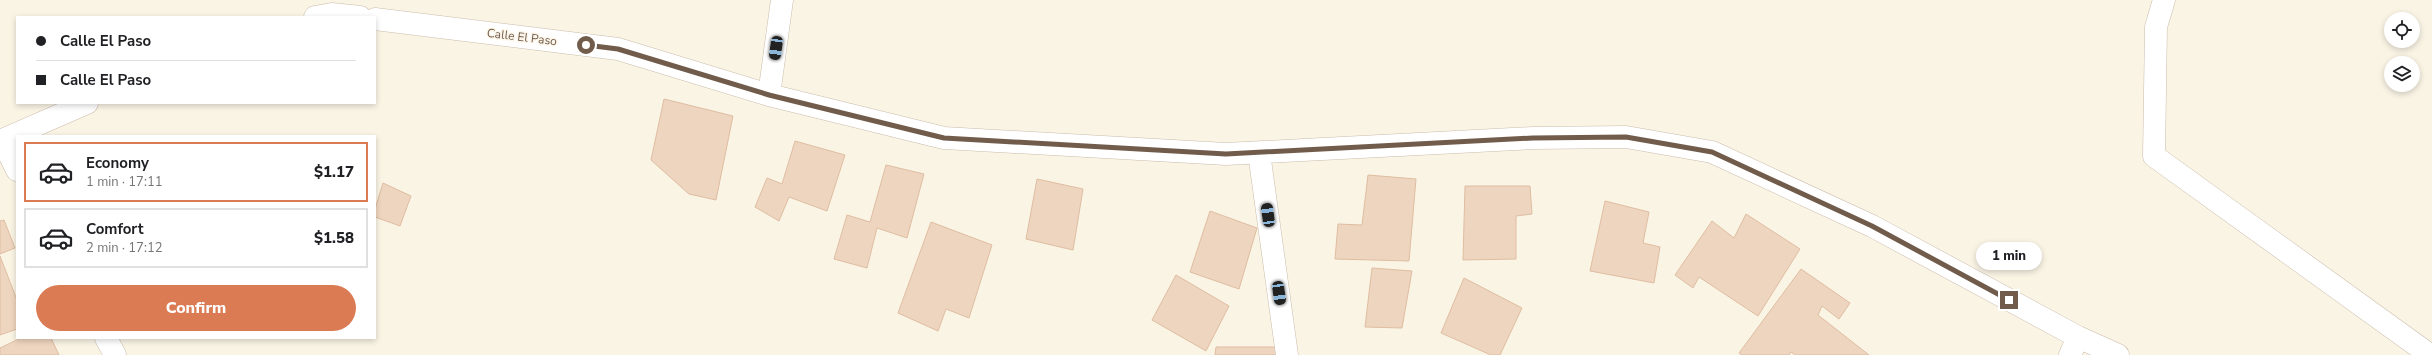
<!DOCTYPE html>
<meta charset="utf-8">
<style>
:root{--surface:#fff;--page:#f6f6f6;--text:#202124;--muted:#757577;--line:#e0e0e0;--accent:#db7b54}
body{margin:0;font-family:"Nunito Sans",sans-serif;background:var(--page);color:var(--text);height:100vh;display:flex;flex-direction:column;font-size:15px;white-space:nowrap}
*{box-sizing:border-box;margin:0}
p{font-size:13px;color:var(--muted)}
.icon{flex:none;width:22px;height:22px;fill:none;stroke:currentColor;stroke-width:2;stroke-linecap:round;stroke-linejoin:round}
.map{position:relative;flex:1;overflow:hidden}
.panel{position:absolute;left:16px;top:135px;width:360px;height:204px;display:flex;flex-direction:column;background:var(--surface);border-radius:0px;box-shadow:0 2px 6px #0003}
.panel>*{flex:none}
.top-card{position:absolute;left:16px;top:16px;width:360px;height:88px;border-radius:0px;box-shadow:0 2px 6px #0003;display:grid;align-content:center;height:88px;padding:0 20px;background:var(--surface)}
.controls{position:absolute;left:2384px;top:12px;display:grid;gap:8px}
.controls a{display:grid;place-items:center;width:36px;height:36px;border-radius:50%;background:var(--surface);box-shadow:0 2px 6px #0003;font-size:20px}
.end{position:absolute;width:18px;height:18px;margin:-9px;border:5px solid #715c4c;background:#fff;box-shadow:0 0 0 2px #fff}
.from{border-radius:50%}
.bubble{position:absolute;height:28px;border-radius:14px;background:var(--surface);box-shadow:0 2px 6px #0003;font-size:13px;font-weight:800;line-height:28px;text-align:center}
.car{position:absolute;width:12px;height:24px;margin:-12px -6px;border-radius:5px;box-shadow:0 0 3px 1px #0007;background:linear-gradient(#222 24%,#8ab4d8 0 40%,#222 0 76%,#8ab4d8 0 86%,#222 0)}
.top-card b{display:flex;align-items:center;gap:14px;height:38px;font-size:15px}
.top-card b+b{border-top:1px solid var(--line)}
.top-card i{width:10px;height:10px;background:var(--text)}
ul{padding:7px 0 0;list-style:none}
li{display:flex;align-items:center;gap:12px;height:60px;margin:0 8px 6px;padding:0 12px;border:2px solid var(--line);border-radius:0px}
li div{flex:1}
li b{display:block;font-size:15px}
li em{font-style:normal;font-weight:800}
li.selected{border-color:var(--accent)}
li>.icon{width:36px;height:36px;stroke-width:1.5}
.cta{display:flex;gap:8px;margin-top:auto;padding:8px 20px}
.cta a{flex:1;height:46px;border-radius:24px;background:var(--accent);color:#fff;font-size:16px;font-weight:800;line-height:46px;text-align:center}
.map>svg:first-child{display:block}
</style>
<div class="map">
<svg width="2432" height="355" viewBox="0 0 2432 355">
<rect width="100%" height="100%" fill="#faf4e5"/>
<path fill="#eed5bf" stroke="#dfbda1" d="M664,99L733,116L716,200L689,194L651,160Z
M795,141L845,155L827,211L789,197L779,221L755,207L767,178L782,184Z
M886,165L924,174L907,238L877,228L867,268L834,259L847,215L870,222Z
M1368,175L1416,179L1409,261L1335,259L1338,224L1362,225Z
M1037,179L1083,189L1073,250L1026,239Z
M383,183L411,196L400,226L375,217V209Z
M1465,186H1530L1532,214L1516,216V259L1463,260Z
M1605,201L1649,212L1643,243L1660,247L1654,283L1590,271Z
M1210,211L1257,228L1239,289L1190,272Z
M1746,214L1800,249L1758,316L1699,277L1693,288L1675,275L1712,221L1734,238Z
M4,220L15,248L0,254V221Z
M931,222L992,245L969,318L946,309L938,331L898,313Z
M0,256L17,300V329L0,335Z
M1372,268L1412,271L1402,328L1365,327Z
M1801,269L1850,303L1839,319L1822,306L1818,315L1869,355H1795L1791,352L1789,355H1742L1739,353Z
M1176,275L1229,306L1206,351L1152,320Z
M1464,278L1522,308L1500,355H1491L1441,333Z
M21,338H51L59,355H0V348Z
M1216,347H1279V355H1215Z"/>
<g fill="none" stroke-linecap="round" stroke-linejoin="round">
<defs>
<path id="minor" d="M2164,0L2156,27L2154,156L2430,355
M315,17L332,14L360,17
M375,19L618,49L769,95L944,138L1226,154L1533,138L1626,137L1712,152L1872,226L2078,337L2118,355
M769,95L782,0
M2,140L17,170
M0,141L87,103
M1259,153L1287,355
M106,338L115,355
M2070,355L2078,337"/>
</defs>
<use href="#minor" stroke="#cbbcac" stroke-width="23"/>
<use href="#minor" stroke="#fff" stroke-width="22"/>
</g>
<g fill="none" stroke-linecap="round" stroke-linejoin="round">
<path stroke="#715c4c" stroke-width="5" d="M586,45L618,49L769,95L944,138L1226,154L1533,138L1626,137L1712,152L1872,226L2009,300"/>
</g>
<g text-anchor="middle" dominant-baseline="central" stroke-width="3" stroke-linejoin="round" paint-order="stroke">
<g font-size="12" fill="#715c4c" stroke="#fdf7eb">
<text transform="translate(522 37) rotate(7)">Calle El Paso</text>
</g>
</g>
</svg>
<div class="controls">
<a><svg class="icon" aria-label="locate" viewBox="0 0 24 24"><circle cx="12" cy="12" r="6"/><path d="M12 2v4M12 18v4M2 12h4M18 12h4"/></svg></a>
<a><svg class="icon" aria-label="layers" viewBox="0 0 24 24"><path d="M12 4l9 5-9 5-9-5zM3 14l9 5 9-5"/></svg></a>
</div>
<i class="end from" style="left:586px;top:45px"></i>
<i class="end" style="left:2009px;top:300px"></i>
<div class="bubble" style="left:1976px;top:242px;width:66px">1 min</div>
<i class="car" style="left:776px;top:48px;rotate:188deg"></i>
<i class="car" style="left:1268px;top:215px;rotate:352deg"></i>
<i class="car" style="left:1279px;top:293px;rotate:172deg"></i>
<div class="top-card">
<b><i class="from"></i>Calle El Paso</b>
<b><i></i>Calle El Paso</b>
</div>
<section class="panel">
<ul>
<li class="selected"><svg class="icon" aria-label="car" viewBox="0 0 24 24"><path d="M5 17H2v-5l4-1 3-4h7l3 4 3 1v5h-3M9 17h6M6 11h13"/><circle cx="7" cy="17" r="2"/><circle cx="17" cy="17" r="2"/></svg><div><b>Economy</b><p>1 min · 17:11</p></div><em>$1.17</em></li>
<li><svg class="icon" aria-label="car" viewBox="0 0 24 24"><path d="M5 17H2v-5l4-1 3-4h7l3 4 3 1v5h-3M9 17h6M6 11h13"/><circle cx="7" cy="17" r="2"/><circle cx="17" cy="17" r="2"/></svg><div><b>Comfort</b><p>2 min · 17:12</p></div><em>$1.58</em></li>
</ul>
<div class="cta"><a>Confirm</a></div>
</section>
</div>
